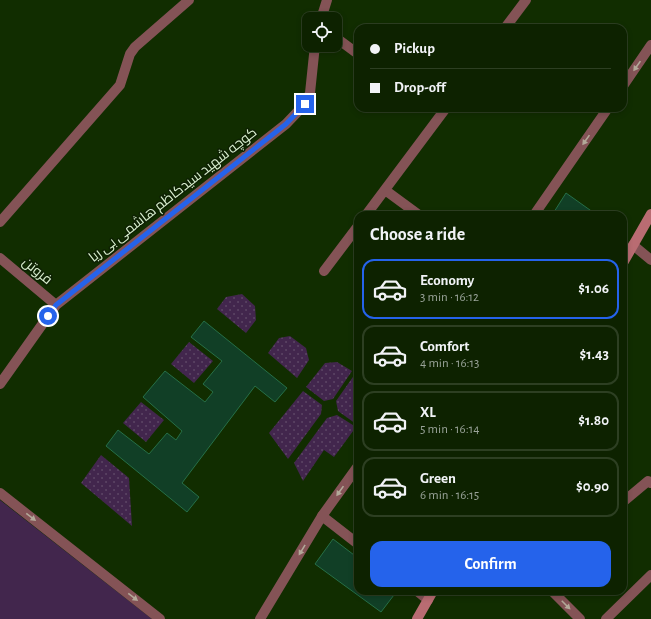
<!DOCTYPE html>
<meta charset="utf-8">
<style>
:root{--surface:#0d2200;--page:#162a0a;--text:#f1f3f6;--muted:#9aa499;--line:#2d3f22;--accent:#2563eb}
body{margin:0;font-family:"Alegreya Sans",Cairo,sans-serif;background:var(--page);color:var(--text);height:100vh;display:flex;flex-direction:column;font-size:15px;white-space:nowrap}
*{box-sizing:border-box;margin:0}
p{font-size:13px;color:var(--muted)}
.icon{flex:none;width:22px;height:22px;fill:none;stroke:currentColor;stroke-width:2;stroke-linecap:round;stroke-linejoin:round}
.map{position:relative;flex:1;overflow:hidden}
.panel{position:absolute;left:354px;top:211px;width:273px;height:384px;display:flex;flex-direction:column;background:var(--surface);border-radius:12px;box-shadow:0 2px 6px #0003,0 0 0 1px var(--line)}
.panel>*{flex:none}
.banner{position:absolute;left:354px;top:24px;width:273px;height:88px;border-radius:12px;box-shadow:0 2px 6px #0003,0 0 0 1px var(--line);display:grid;align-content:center;height:88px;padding:0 16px;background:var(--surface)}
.controls{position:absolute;left:302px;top:12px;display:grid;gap:8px}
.controls a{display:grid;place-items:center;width:40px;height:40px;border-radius:8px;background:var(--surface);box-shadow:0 2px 6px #0003,0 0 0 1px var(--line);font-size:20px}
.end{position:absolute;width:18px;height:18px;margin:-9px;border:5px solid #2563eb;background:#fff;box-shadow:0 0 0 2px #fff}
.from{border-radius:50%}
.banner b{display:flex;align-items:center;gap:14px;height:38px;font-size:15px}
.banner b+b{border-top:1px solid var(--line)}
.banner i{width:10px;height:10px;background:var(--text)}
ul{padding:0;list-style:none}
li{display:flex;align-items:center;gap:12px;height:60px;margin:0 8px 6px;padding:0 8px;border:2px solid var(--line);border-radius:12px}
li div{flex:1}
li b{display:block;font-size:15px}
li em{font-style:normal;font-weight:700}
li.selected{border-color:var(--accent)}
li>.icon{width:36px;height:36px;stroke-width:1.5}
h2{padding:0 16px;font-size:18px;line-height:48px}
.action{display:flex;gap:8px;margin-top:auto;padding:8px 16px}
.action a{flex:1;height:46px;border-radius:12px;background:var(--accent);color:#fff;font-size:16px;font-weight:700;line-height:46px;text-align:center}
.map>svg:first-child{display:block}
</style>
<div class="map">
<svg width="651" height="619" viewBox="0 0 651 619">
<defs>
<pattern id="grass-dots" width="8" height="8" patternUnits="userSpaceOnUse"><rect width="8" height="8" fill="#42264d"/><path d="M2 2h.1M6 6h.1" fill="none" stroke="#5d4666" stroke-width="1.8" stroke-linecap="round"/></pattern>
</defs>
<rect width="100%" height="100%" fill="#112d00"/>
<path fill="url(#grass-dots)" d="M242,294L255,306L256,320L246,333L217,309L226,297Z
M290,336L306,348L309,360L297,378L268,353L279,338Z
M189,342L213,361L194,383L171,364Z
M337,362L352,371L333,399L324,401L306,387L325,363Z
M355,374L358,376V422L356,424L338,411L336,401Z
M303,391L322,405L321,414L288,459L269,433Z
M141,402L164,420L146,442L123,423Z
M337,415L356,427L334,457L324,450L303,481L294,463L327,418Z
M101,455L129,478L132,526L81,483Z"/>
<path fill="#42264d" d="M0,500L152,619H0Z"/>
<path fill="#113f26" stroke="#266f47" d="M566,193L597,215H558L554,212Z
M204,321L287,388L275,402L255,386L182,483L199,497L187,512L106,446L118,430L149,454L167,433L176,440L182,431L143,397L165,371L205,402L213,392L203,384L222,361L191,337Z
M333,539L358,558V591H397L381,612L315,564Z"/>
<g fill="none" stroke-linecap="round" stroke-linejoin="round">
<path stroke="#845356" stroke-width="10" d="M321,19L327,0
M505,28L526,0
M335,37L358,54
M385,190L419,215
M366,215L446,108
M0,222L120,85L130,54L135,47L189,0
M633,245L651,260
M0,258L56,305
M324,271L358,226
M0,384L56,305L286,124L305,104L310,93L315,45
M0,493L160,619
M623,502L648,481L651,483
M322,516L358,544
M417,591L428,600
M552,591L580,619
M606,619L651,575"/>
<path stroke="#845356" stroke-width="10" d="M623,86L651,45
M534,215L608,108
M260,619L322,516L358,466"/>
<path stroke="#b96c72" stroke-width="10" d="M623,263L651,214
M417,619L433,591"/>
</g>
<defs><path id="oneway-solid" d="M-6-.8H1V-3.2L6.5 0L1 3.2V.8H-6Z"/></defs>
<g fill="#b3a999">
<use href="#oneway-solid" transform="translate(637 66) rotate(125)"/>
<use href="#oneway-solid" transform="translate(586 140) rotate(125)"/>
<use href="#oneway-solid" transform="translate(340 491) rotate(125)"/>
<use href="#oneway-solid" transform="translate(31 517) rotate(38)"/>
<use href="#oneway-solid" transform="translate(302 550) rotate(121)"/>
<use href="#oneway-solid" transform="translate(133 597) rotate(38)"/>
<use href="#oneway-solid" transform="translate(566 605) rotate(45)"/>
</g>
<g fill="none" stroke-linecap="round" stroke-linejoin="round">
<path stroke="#2563eb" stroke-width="5" d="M48,316L56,305L286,124L305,104"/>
</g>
<g text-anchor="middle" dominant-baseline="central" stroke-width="3" stroke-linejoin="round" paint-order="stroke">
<g font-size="14" fill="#daf0d0" stroke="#0e2103">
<text transform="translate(173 195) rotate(-38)">کوچه شهید سیدکاظم هاشمی بی ریا</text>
<text transform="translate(37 271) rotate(40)">فروتن</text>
</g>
</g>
</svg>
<div class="controls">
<a><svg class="icon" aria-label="locate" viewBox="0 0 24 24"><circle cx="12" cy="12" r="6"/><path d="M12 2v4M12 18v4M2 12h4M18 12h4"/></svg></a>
</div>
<i class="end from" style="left:48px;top:316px"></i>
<i class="end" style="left:305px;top:104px"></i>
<div class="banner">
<b><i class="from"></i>Pickup</b>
<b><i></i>Drop-off</b>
</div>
<section class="panel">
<h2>Choose a ride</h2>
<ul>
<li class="selected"><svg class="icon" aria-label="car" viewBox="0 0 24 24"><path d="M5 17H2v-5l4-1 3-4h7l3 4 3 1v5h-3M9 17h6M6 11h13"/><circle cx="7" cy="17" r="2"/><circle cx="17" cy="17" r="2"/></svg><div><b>Economy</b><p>3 min · 16:12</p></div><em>$1.06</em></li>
<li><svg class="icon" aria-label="car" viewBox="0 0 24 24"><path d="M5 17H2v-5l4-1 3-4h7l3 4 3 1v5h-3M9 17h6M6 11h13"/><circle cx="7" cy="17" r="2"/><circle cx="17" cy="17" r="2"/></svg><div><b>Comfort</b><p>4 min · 16:13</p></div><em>$1.43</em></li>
<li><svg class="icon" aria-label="car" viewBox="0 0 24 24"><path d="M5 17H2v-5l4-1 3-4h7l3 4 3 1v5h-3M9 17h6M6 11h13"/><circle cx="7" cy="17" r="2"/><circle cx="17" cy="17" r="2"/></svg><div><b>XL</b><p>5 min · 16:14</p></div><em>$1.80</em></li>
<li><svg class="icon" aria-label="car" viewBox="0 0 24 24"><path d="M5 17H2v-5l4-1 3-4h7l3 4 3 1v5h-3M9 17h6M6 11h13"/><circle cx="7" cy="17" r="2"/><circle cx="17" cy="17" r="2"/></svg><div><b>Green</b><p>6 min · 16:15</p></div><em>$0.90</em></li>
</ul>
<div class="action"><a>Confirm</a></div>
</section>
</div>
